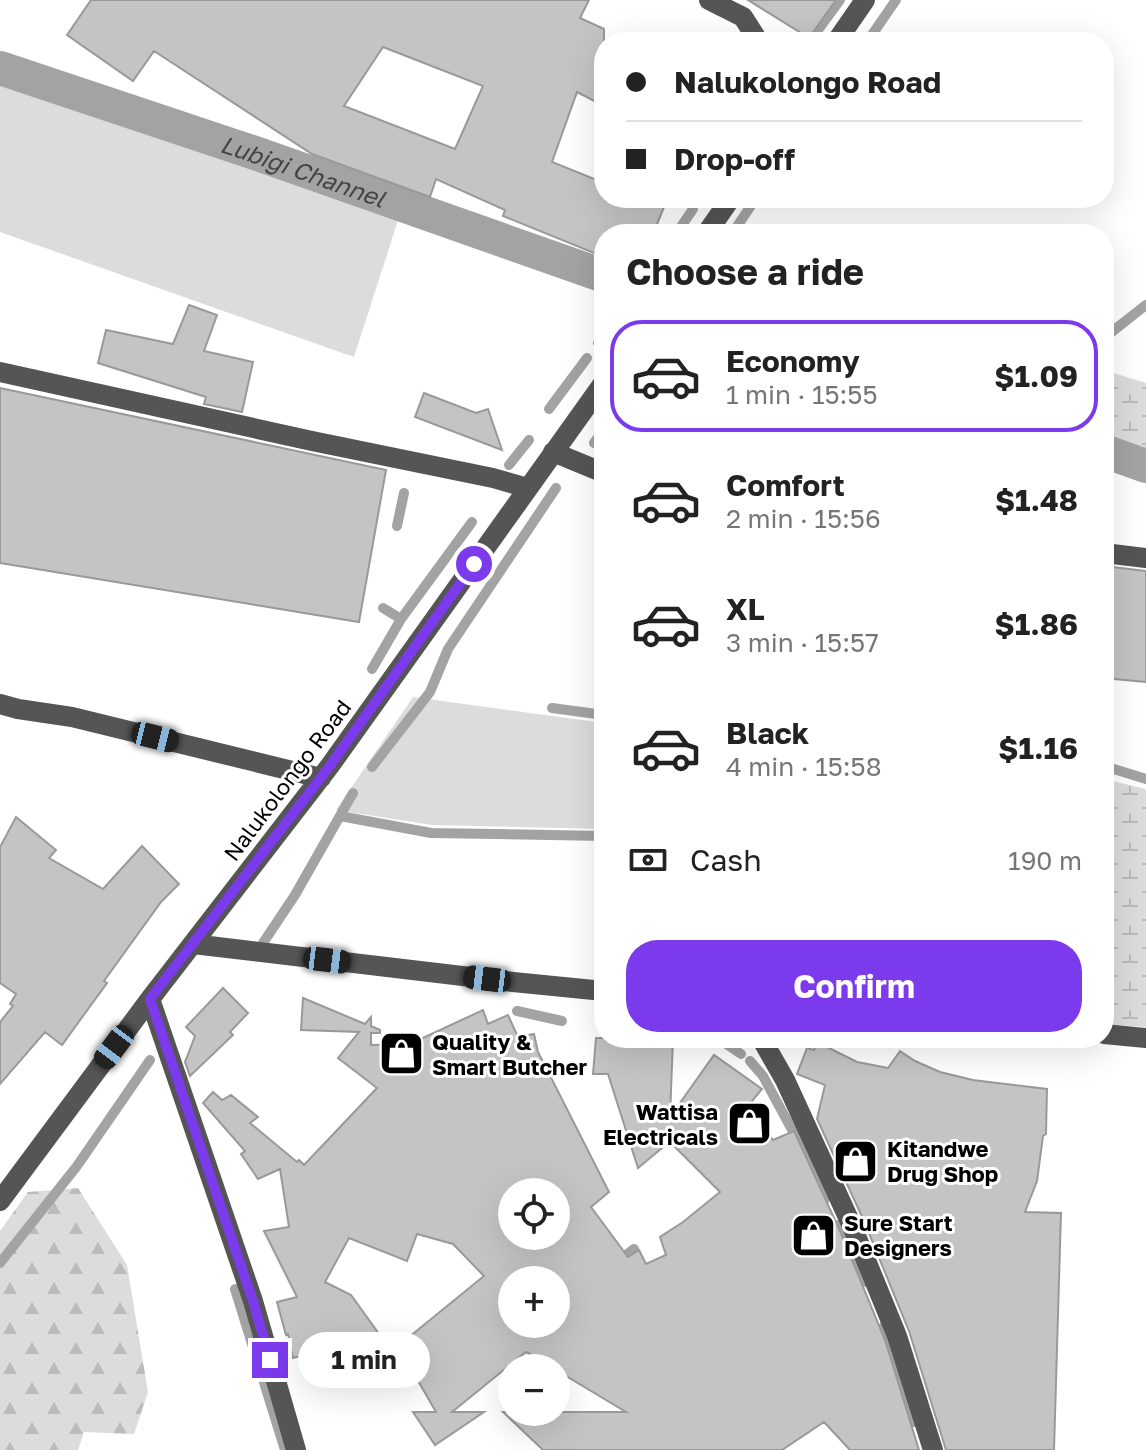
<!DOCTYPE html>
<meta charset="utf-8">
<style>
:root{--surface:#fff;--page:#f6f6f6;--text:#222;--muted:#767676;--line:#e0e0e0;--accent:#7c3aed}
body{margin:0;font-family:"Golos Text",sans-serif;background:var(--page);color:var(--text);height:100vh;display:flex;flex-direction:column;font-size:30px;white-space:nowrap}
*{box-sizing:border-box;margin:0}
p{font-size:26px;color:var(--muted)}
.icon{flex:none;width:44px;height:44px;fill:none;stroke:currentColor;stroke-width:2;stroke-linecap:round;stroke-linejoin:round}
.map{position:relative;flex:1;overflow:hidden}
.side{position:absolute;left:594px;top:224px;width:520px;height:824px;display:flex;flex-direction:column;background:var(--surface);border-radius:32px;box-shadow:0 8px 32px #0002}
.side>*{flex:none}
.guide{position:absolute;left:594px;top:32px;width:520px;height:176px;border-radius:32px;box-shadow:0 8px 32px #0002;display:grid;align-content:center;height:176px;padding:0 32px;background:var(--surface)}
.tools{position:absolute;left:498px;top:1178px;display:grid;gap:16px}
.tools a{display:grid;place-items:center;width:72px;height:72px;border-radius:50%;background:var(--surface);box-shadow:0 8px 32px #0002;font-size:40px}
.end{position:absolute;width:36px;height:36px;margin:-18px;border:10px solid #7c3aed;background:#fff;box-shadow:0 0 0 4px #fff}
.from{border-radius:50%}
.bubble{position:absolute;height:56px;border-radius:28px;background:var(--surface);box-shadow:0 8px 32px #0002;font-size:26px;font-weight:700;line-height:56px;text-align:center}
.car{position:absolute;width:24px;height:48px;margin:-24px -12px;border-radius:10px;box-shadow:0 0 6px 2px #0007;background:linear-gradient(#222 24%,#8ab4d8 0 40%,#222 0 76%,#8ab4d8 0 86%,#222 0)}
.guide b{display:flex;align-items:center;gap:28px;height:76px;font-size:30px}
.guide b+b{border-top:2px solid var(--line)}
.guide i{width:20px;height:20px;background:var(--text)}
ul{padding:0;list-style:none}
li{display:flex;align-items:center;gap:24px;height:112px;margin:0 16px 12px;padding:0 16px;border:4px solid transparent;border-radius:32px}
li div{flex:1}
li b{display:block;font-size:30px}
li em{font-style:normal;font-weight:700}
li.selected{border-color:var(--accent)}
li>.icon{width:72px;height:72px;stroke-width:1.5}
h2{padding:0 32px;font-size:36px;line-height:96px}
.pay{display:flex;align-items:center;gap:20px;height:88px;padding:0 32px;font-size:30px}
.pay p{margin-inline-start:auto}
.action{display:flex;gap:16px;margin-top:auto;padding:16px 32px}
.action a{flex:1;height:92px;border-radius:32px;background:var(--accent);color:#fff;font-size:32px;font-weight:700;line-height:92px;text-align:center}
.map>svg:first-child{display:block}
</style>
<div class="map">
<svg width="1146" height="1450" viewBox="0 0 1146 1450">
<defs>
<pattern id="forest-firs" width="22" height="20" patternUnits="userSpaceOnUse" patternTransform="scale(2)"><rect width="22" height="20" fill="#dcdcdc"/><path d="M5 1l3.5 6h-7zM16 11l3.5 6h-7z" fill="#bbb"/></pattern>
<pattern id="wetland-marsh" width="20" height="14" patternUnits="userSpaceOnUse" patternTransform="scale(2)"><rect width="20" height="14" fill="#dcdcdc"/><path d="M1 5h8M5 5V1M11 12h8M15 12V8" fill="none" stroke="#bbb"/></pattern>
</defs>
<rect width="100%" height="100%" fill="#fff"/>
<path fill="#dcdcdc" d="M0,77L400,214L354,357L0,232Z
M413,697L604,723V829L432,825L336,810Z"/>
<path fill="url(#forest-firs)" d="M78,1188L127,1265L148,1392L134,1434L84,1432L78,1450H0V1231L28,1192Z"/>
<path fill="url(#wetland-marsh)" d="M1104,370L1146,383V458L1104,443Z
M1104,779L1146,789V1027L1104,1024Z"/>
<g fill="none" stroke-linecap="round" stroke-linejoin="round">
<path stroke="#a3a3a3" stroke-width="10" d="M809,42L840,0
M867,42L896,0
M676,234L693,209
M732,234L756,198
M1104,338L1146,305
M598,343L604,335
M549,409L587,358
M594,443L604,429
M509,465L529,440
M397,526L404,493
M383,608L401,619L472,522
M372,669L401,619
M552,708L604,715
M1104,766L1146,779
M372,767L430,692L448,649L556,488
M340,816L431,833L604,836
M261,946L295,895L353,793
M517,1011L562,1021
M725,1043L741,1054
M750,1061L763,1076L805,1154L825,1199
M837,1225L866,1282
M0,1263L77,1166L150,1060
M620,1263L618,1261L634,1249
M235,1289L285,1450
M884,1326L890,1349L914,1422"/>
<g stroke="#a3a3a3" stroke-width="34">
<path id="s1" d="M0,68L252,152L604,276"/>
<path d="M1104,451L1146,466"/>
</g>
</g>
<path fill="#c4c4c4" stroke="#999" stroke-width="2" fill-rule="evenodd" d="M91,0H589L580,18L604,29V106L577,92L552,162L604,183V198H643L664,207L653,234H604V257L503,216L505,210L436,179L430,197L312,154L154,51L133,81L67,35ZM383,47L483,86L455,149L344,106Z
M748,0H836L809,38Z
M189,305L217,315L204,351L253,362L242,412L204,404L206,397L98,363L106,330L173,344Z
M0,388L386,470L359,622L0,563Z
M424,393L476,413L488,409L502,450L415,417Z
M1104,566L1146,571V682L1104,678Z
M16,817L56,850L49,858L103,889L142,846L179,884L161,902L104,981L107,983L62,1045L45,1032L0,1084V1022L13,1006L10,1004L16,994L0,983V847Z
M223,988L248,1013L230,1032L233,1035L190,1076L185,1062L195,1036L186,1027Z
M303,998L365,1024L371,1017V1026L380,1030V1033H371V1045L410,1044L483,1010L488,1024L508,1015L518,1037L534,1034L538,1052L609,1192L591,1207L628,1257L639,1250L646,1264L666,1255L660,1237L683,1222L720,1192L668,1140V1143L638,1168L608,1074H593L596,1038H673L670,1117L714,1055L762,1089L744,1111L773,1140L794,1131L840,1231L885,1340L919,1450H850L824,1422L782,1450H543L503,1412H626L556,1370V1368L526,1352L452,1412H484L435,1445L413,1412H436L398,1346L484,1276L453,1244L417,1234L407,1261L349,1238L325,1282L351,1295L382,1338L370,1358L334,1380L317,1352L293,1358L288,1334L286,1335L277,1302L297,1297L264,1231L289,1227L280,1169L258,1179L241,1154L245,1151L203,1103L213,1092L222,1100L231,1095L258,1117L250,1123L297,1162L299,1160L304,1165L377,1088L338,1058L359,1032L301,1030ZM512,1192H556V1236H512ZM512,1280H556V1324H512Z
M817,1042L857,1062L888,1068L900,1051L915,1061L940,1072L973,1080L1047,1089L1046,1134L1043,1136L1037,1181L1025,1212L1061,1213L1054,1450H946L909,1331L864,1221L817,1119L825,1085L797,1074L807,1048L814,1050Z"/>
<g fill="none" stroke-linecap="round" stroke-linejoin="round">
<path stroke="#555" stroke-width="20" d="M709,0L743,17L759,42
M836,42L865,0
M706,234L731,198
M0,372L312,441L493,478L528,488
M553,452L604,473
M1104,553L1146,558
M0,704L18,709L72,717L321,778
M193,944L513,982L604,991
M150,999L253,1301L296,1450
M1104,1034L1146,1038
M761,1038L785,1080L852,1226L897,1336L933,1450
M0,1201L150,999L329,767L604,382"/>
</g>
<g fill="none" stroke-linecap="round" stroke-linejoin="round">
<path stroke="#7c3aed" stroke-width="10" d="M270,1360L253,1301L150,999L329,767L474,564"/>
</g>
<defs>
<symbol id="shop-square" viewBox="-11 -11 22 22"><rect x="-9" y="-9" width="18" height="18" rx="4" fill="#000" stroke="#fff"/><path d="M-5-2.5h2.3a2.7 3.5 0 0 1 5.4 0H5L5.5 6h-11ZM-1.5-2.5h3a1.5 2.3 0 0 0-3 0Z" fill="#fff"/></symbol>
</defs>
<g fill-rule="evenodd">
<use href="#shop-square" x="376" y="1028" width="51" height="51"/>
<use href="#shop-square" x="724" y="1098" width="51" height="51"/>
<use href="#shop-square" x="830" y="1136" width="51" height="51"/>
<use href="#shop-square" x="788" y="1210" width="51" height="51"/>
</g>
<g text-anchor="middle" dominant-baseline="central" stroke-width="6" stroke-linejoin="round" paint-order="stroke">
<g font-size="22" fill="#000" stroke="#fff">
<text transform="translate(287 780) rotate(-53)">Nalukolongo Road</text>
</g>
<g font-size="22" font-weight="bold" fill="#000" stroke="#fff" text-anchor="start">
<text x="432" y="1041">Quality &amp;<tspan x="432" dy="25">Smart Butcher</tspan></text>
<text x="718" y="1111" text-anchor="end">Wattisa<tspan x="718" dy="25">Electricals</tspan></text>
<text x="887" y="1148">Kitandwe<tspan x="887" dy="25">Drug Shop</tspan></text>
<text x="844" y="1222">Sure Start<tspan x="844" dy="25">Designers</tspan></text>
</g>
<g font-size="24" font-style="italic" fill="#444" stroke="#fff">
<text stroke="none"><textPath href="#s1" startOffset="320">Lubigi Channel</textPath></text>
</g>
</g>
</svg>
<div class="tools">
<a><svg class="icon" aria-label="locate" viewBox="0 0 24 24"><circle cx="12" cy="12" r="6"/><path d="M12 2v4M12 18v4M2 12h4M18 12h4"/></svg></a>
<a>+</a>
<a>−</a>
</div>
<i class="end from" style="left:474px;top:564px"></i>
<i class="end" style="left:270px;top:1360px"></i>
<div class="bubble" style="left:298px;top:1332px;width:132px">1 min</div>
<i class="car" style="left:155px;top:737px;rotate:104deg"></i>
<i class="car" style="left:327px;top:960px;rotate:97deg"></i>
<i class="car" style="left:487px;top:979px;rotate:277deg"></i>
<i class="car" style="left:114px;top:1047px;rotate:217deg"></i>
<div class="guide">
<b><i class="from"></i>Nalukolongo Road</b>
<b><i></i>Drop-off</b>
</div>
<section class="side">
<h2>Choose a ride</h2>
<ul>
<li class="selected"><svg class="icon" aria-label="car" viewBox="0 0 24 24"><path d="M5 17H2v-5l4-1 3-4h7l3 4 3 1v5h-3M9 17h6M6 11h13"/><circle cx="7" cy="17" r="2"/><circle cx="17" cy="17" r="2"/></svg><div><b>Economy</b><p>1 min · 15:55</p></div><em>$1.09</em></li>
<li><svg class="icon" aria-label="car" viewBox="0 0 24 24"><path d="M5 17H2v-5l4-1 3-4h7l3 4 3 1v5h-3M9 17h6M6 11h13"/><circle cx="7" cy="17" r="2"/><circle cx="17" cy="17" r="2"/></svg><div><b>Comfort</b><p>2 min · 15:56</p></div><em>$1.48</em></li>
<li><svg class="icon" aria-label="car" viewBox="0 0 24 24"><path d="M5 17H2v-5l4-1 3-4h7l3 4 3 1v5h-3M9 17h6M6 11h13"/><circle cx="7" cy="17" r="2"/><circle cx="17" cy="17" r="2"/></svg><div><b>XL</b><p>3 min · 15:57</p></div><em>$1.86</em></li>
<li><svg class="icon" aria-label="car" viewBox="0 0 24 24"><path d="M5 17H2v-5l4-1 3-4h7l3 4 3 1v5h-3M9 17h6M6 11h13"/><circle cx="7" cy="17" r="2"/><circle cx="17" cy="17" r="2"/></svg><div><b>Black</b><p>4 min · 15:58</p></div><em>$1.16</em></li>
</ul>
<div class="pay"><svg class="icon" aria-label="cash" viewBox="0 0 24 24"><path d="M3 7h18v10H3z"/><circle cx="12" cy="12" r="2"/></svg>Cash<p>190 m</p></div>
<div class="action"><a>Confirm</a></div>
</section>
</div>
